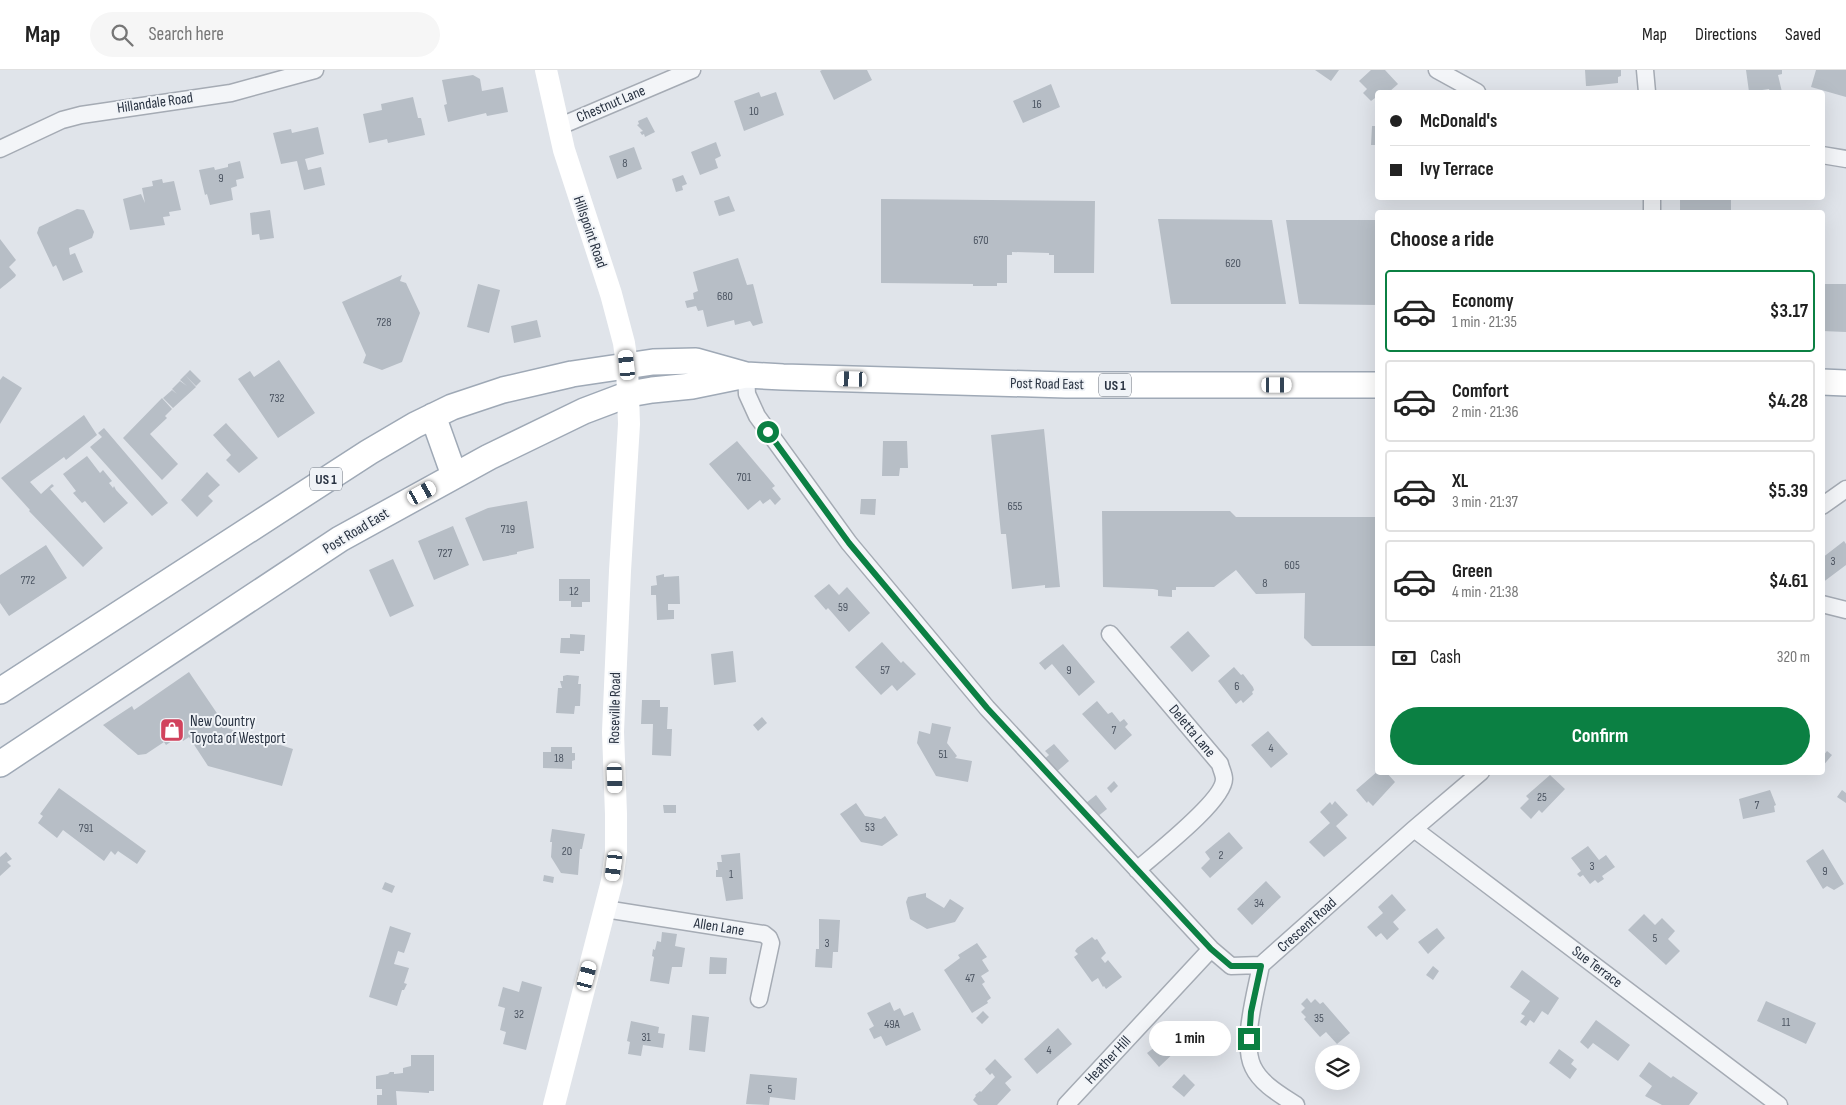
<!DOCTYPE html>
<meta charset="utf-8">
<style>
:root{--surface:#fff;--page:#f6f6f6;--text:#222;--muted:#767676;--line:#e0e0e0;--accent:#0b8043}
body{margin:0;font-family:"Sofia Sans Condensed",sans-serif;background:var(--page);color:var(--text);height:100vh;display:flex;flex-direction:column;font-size:19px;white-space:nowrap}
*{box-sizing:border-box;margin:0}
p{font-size:16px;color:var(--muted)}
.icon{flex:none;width:28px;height:28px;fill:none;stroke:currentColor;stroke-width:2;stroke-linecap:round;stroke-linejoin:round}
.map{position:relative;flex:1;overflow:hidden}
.details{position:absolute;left:1375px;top:140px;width:450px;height:565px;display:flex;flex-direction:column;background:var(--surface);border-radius:5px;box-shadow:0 5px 20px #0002}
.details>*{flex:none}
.banner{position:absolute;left:1375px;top:20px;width:450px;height:110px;border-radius:5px;box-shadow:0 5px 20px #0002;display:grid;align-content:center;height:110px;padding:0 15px;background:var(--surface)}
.buttons{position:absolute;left:1315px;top:975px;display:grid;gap:10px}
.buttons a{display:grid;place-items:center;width:45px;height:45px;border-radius:50%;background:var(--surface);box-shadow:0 5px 20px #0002;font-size:25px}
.end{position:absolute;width:22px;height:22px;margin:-11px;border:6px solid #0b8043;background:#fff;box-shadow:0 0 0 2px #fff}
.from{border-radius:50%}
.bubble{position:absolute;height:35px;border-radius:18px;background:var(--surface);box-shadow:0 5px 20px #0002;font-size:16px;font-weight:700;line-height:35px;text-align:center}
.car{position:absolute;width:15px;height:30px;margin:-15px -8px;border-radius:6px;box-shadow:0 0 4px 1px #0007;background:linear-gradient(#fff 24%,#345 0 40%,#fff 0 76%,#345 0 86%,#fff 0)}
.banner b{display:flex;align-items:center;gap:18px;height:48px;font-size:19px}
.banner b+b{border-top:1px solid var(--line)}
.banner i{width:12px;height:12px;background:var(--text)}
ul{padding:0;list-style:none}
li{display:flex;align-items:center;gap:15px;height:82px;margin:0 10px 8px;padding:0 5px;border:2px solid var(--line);border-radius:5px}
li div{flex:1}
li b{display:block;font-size:19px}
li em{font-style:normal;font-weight:700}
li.active{border-color:var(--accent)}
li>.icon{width:45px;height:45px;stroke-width:1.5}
h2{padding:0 15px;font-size:22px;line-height:60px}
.pay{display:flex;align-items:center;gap:12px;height:55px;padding:0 15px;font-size:19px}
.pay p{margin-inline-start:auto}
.button{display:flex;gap:10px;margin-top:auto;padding:10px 15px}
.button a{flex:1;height:58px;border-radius:30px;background:var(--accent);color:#fff;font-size:20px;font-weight:700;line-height:58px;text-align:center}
header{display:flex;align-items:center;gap:30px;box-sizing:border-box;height:70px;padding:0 25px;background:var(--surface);border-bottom:1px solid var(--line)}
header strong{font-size:24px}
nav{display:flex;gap:28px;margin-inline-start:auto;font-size:18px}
.search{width:350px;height:45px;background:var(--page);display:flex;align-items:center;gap:12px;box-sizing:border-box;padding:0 18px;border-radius:28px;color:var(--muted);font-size:19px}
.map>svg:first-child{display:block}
</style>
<header>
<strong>Map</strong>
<div class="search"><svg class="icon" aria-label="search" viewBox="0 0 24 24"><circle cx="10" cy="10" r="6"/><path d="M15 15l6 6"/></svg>Search here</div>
<nav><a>Map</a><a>Directions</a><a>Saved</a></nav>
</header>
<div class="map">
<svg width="1846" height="1035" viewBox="0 0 1846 1035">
<rect width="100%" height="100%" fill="#e0e4ea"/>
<path fill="#b7bec6" d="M822,0H867L872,10L834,30L820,1Z
M1315,0H1339L1331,11Z
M1371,0H1385L1398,14L1389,22H1378V30L1375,28L1371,31L1363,23L1367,19L1359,11Z
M1585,0H1621V6L1618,7V13L1589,16H1586Z
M1746,0H1782V4L1778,5L1782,22H1770L1769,19L1749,22Z
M1816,0H1846V27L1811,17Z
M473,5L480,9L482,21L503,17L508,42L487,46L486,43L448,52L444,35L447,34L442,10Z
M1051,14L1060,37L1023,53L1013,31Z
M759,22L761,27L776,22L784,45L744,61L734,31Z
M413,27L418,48H421L425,65L388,73L387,69L369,73L363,44L382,40L381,34Z
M647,47L655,62L645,67L644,64L642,65L640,62L643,61L637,55L639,54L638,51Z
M1372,56H1378V75H1371Z
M318,57L324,84L305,89L308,100L321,97L325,115L304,120L297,91L281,94L273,63L291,59L292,63Z
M716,72L721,86L715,89L718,98L700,105L691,82Z
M634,77L642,99L617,109L609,86Z
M240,91L244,108L236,110L237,116L231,118L233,130L210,135L207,124L205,125L199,100L214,97L215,100L228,97V94Z
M683,105L687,114L682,116L683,120L676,122L672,109Z
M162,109L163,113L174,111L181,140L169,142L170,146L163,147L165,155L130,160L123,129L141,124L145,133L142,118L153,116L152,111Z
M729,126L735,141L719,146L714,131Z
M1680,128H1731V142H1680Z
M881,129L1095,131L1094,203H1054V185H1049V183L1012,182V185H1007V213H997V216H973V214L881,213Z
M77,139L84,140L94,162L92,168L69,178L70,185L75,183L83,202L63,211L56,195L53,197L37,163L39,157Z
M270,140L274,168L260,170L259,164L252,165L250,143Z
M1158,149L1272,150L1286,234H1171Z
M1286,150H1378V235L1299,234Z
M0,169L16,190L9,197L16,205L15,207L0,219Z
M738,188L747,215L753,214L763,253L753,256L750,251L735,255L734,250L707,257L703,240L698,241L696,236L687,238L685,231L694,229L693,223L698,221L693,202Z
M402,205L400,211L406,213L420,243L402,292L382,300L363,293L366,285L342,232Z
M478,214L500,220L489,263L467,257Z
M1822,214H1846V262L1822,261Z
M537,250L541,267L514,273L511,256Z
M279,290L315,343L278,368L238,309L250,301L254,307Z
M190,300L201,311L196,316L185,305Z
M185,305L196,317L173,338L163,328L172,320L177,324L172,319L180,311L187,316L180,310Z
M3,306L22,318L0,354V310Z
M162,328L172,339L165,346L167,348L150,364L178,394L162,410L123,368Z
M84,345L97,365L66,390L64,387L30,412L41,424L52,414L54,416L50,419L103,478L83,497L29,441L30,440L1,408Z
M226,353L258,388L239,403L226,390L231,385L213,365Z
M104,358L168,433L152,446L90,377L102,367L98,363Z
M1044,359L1060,517L1045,518V515L1012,519L1006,464H1001L991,365Z
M737,371L775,416L772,418L781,429L775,435L770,429L763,434L760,430L748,440L709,394Z
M883,371H907L908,398H900L899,406H882Z
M87,386L100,403L103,400L112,411L109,413L113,418L114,416L116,420L128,433L104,453L85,431L82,433L73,423L76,421L63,404Z
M207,402L220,415L208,426L213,431L197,447L181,430Z
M861,429H876L875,445L860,444Z
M527,431L534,478L517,482V484L483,491L465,448L488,438Z
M1102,441H1230L1236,447H1378V576H1312L1304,568L1305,523L1256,524L1236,500L1214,517H1176V520H1172V527L1158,526V520L1153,519L1103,517Z
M453,456L469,495L434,510L418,471Z
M1844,471L1846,474V495L1822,513V488Z
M46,475L67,508L9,546L0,533V505Z
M393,489L414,536L390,547L369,500Z
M664,504V507L679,506L680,534H668V540H674V549L657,550L656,525H651V516L657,515L656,506Z
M559,509H590V532H582V537H571V531H559Z
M829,514L839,525L847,517L870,543L849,562L828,538L826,540L814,526Z
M1188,561L1210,586L1192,602L1170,577Z
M570,564L585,565L584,581H580V584L560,583L561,568H570Z
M882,572L901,593L903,591L916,604L897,621L892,615L881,625L855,597Z
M1063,574L1095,612L1079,626L1052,594L1045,600L1039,593Z
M733,581L736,612L714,615L711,584Z
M1234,597L1241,605L1243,604L1253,617L1254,620L1252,622L1253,624L1243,633L1241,630L1236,634L1218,611Z
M189,602L227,658L293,679L282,716L208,696L189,667L183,671L178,663L176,664L178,667L166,675L164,672L146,684L138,685L103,655L132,636L134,640Z
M567,605L579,606L578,614H581L580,636H575L574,644L556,643L558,618H562L560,611H563V606Z
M642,630H660V637H668L667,659H672L671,686L652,685L653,654H641Z
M1097,631L1108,644L1112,642L1120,652L1124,649L1128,654L1125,657L1132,665L1115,680L1082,644Z
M762,647L767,653L758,661L753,655Z
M932,653L951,657L947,673L957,686L955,688L972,691L968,712L936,706L917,673L919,661L930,664Z
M1268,661L1288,684L1271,698L1251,675Z
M1054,674L1069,691L1053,705L1041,692L1049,685L1045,681Z
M551,677H572V683H575V690L572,691V699L543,698V682H551Z
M1827,681L1832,685L1822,697V687Z
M1378,701L1386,702L1395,712L1373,736L1368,731L1367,733L1356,720Z
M1550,705L1565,719L1542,743L1539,740L1531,749L1520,738L1529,729L1526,726Z
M1114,711L1118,716L1111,723L1107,718Z
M59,718L146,781L137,794L118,781L115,785L111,781L104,791L63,760L57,768L38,753L43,746L40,744Z
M1770,720L1776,735L1774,736L1775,742L1743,749L1739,729Z
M1842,720L1846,723V733L1837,727Z
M1096,725L1107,739L1097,747L1086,733Z
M1335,731L1348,745L1336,756L1347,768L1324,787L1309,772L1330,753L1320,742L1330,732L1332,735Z
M856,733L865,746L881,749L885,746L898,765L882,776L861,772L840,744Z
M663,735H676V743H664Z
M552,759L585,764L582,779H580L578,805L561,803L551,787L552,772H550Z
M1229,762L1243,778L1210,808L1201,798L1210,789L1205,782Z
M1588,776L1599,790L1606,785L1615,797L1602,806L1604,809L1598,813L1595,810L1590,814L1583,805L1580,807L1577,804L1581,801L1571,788Z
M1823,779L1844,814L1834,820L1827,816L1823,819L1806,791Z
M6,782L12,789L7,792L11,796L0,806V787Z
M740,783L743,829L726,831L722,807H716V800H718L717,792H722L721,785Z
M544,805L554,807L553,813L543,811Z
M1266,811L1281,827L1252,855L1237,839Z
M385,812L395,816L392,823L382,819Z
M926,823V827L944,838L950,829L964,838L955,852L927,859L910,849L906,832L908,827Z
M1392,824L1406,840L1393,852L1399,859L1387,870L1381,863L1376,867L1367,857L1383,843L1378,837Z
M1644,844L1655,855L1662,848L1675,861L1668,869L1680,881L1666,895L1628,860Z
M819,849L840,850L838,882H833L832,898L815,897L816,879H819Z
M390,856L411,863L404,883L398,881L394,894L409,898L404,913L407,914L404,920H402L397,936L369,927Z
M1437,858L1445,868L1428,884L1418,872Z
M662,862L677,864L675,876L685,878L682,897H672L669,914L650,911L654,887L652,886L653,879L655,880L657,871L661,872Z
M1092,867L1095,870L1097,869L1106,883L1101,888L1105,893L1108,890L1122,907L1106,919L1104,916L1103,917L1098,908L1092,912L1074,887L1078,884L1075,881L1077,878Z
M977,873L987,887L982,890L989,901L981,906L985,912L982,914L991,928L987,931L988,933L972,943L944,900L960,888L958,885Z
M710,887L727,888L726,904H709Z
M1433,896L1439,901L1433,910L1426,905Z
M1522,900L1559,928L1548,945L1542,941L1534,953L1530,950L1526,956L1520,952L1525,946L1521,944L1530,931L1510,917Z
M522,911L542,917L526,980L503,974L506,962L500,960L505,938L498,936L503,917L519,922Z
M1307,928L1311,933L1315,929L1320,934L1323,932L1350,963L1337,974L1326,962L1320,967L1304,949L1306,947L1301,942L1305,938L1301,934Z
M1766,931L1816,953L1806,974L1757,951Z
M890,932L894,941L900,938L904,946L913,942L921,960L886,976L881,966L874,969L869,959L874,956L867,943Z
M983,941L989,947L982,954L976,948Z
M692,945L709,947L705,982L689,980Z
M1596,950L1630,975L1618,991L1593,973L1588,979L1580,972Z
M631,951L659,957L658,963L665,964L663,978L643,975L641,986L628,984L630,972L627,971Z
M1058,958L1072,974L1037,1004L1024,989Z
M1163,962L1179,978L1159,997L1147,983L1155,977L1151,972Z
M1559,979L1574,990L1571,994L1577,999L1570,1009L1549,993Z
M411,985H434V1021H429V1023L396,1021L397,1035H377V1025H382V1019H376V1006L388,1004L390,1002H394V1004L403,1003V998L411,996Z
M995,989L1012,1007L1005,1013L1011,1020L997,1035H978L973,1030L976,1026L975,1025L980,1021L981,1022L995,1007L992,1003L990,1005L985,999Z
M1649,992L1671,1008L1673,1006L1698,1023L1689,1035H1662L1645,1026L1652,1016L1639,1006Z
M750,1004L797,1008L795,1030L770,1027L769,1035L746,1034Z
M1184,1004L1195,1015L1184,1027L1172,1017Z"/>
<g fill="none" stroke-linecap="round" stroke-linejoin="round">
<defs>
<path id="street" d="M1437,0L1477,22
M1645,0L1647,22
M558,57L692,0
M0,79L62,50L81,45L231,23L315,0
M1822,85L1846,89
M1652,142V128
M746,305L747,324L757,346L849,473L987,638L1211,879L1231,896L1261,895L1414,759L1481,702
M1822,436L1846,419
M1822,534L1846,540
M1110,564L1220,694C1221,699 1224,704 1224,709C1224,731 1155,784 1137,800
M1414,759L1779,1035
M605,839L764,864L769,868L771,873L759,929
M1261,895C1256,922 1241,973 1253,997C1261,1014 1281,1025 1296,1035
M1066,1035L1211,879"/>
<path id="primary" d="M1822,312L1846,313
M433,346L454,405
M0,621L369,382L415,355L452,337L503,320L572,304L653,292L696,291L746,305L783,307L1066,315H1378
M0,694L340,469L489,387L584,341L629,324L652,320L692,316L741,306"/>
</defs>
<use href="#street" stroke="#a5abb4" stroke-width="19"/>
<use href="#primary" stroke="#9fa9b6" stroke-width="28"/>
<use href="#street" stroke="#f3f5f8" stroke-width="16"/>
<path stroke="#fff" stroke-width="22" d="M546,0L564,80L611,224L624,273L627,295L629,354L620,501L613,662L616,744V781L612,811L554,1035"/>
<use href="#primary" stroke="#fff" stroke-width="25"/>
</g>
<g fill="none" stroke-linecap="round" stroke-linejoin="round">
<path stroke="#0b8043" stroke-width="6" d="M768,362L849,473L987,638L1211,879L1231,896H1261L1251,942L1249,969"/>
</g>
<defs>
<symbol id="shop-square" viewBox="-11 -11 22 22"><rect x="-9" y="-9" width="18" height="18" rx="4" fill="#d1435d" stroke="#f0f3f7"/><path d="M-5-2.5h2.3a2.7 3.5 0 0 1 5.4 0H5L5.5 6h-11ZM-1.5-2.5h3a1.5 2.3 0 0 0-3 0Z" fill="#fff"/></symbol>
</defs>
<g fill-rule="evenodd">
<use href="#shop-square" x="158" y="646" width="28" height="28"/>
</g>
<g text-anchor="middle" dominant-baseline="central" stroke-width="4" stroke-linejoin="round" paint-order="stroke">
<g font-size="12" fill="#4c5562">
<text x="1037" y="34">16</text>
<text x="754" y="41">10</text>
<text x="625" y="93">8</text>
<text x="221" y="108">9</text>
<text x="981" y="170">670</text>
<text x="1233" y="193">620</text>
<text x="725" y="226">680</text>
<text x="384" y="252">728</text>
<text x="277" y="328">732</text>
<text x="744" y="407">701</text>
<text x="1015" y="436">655</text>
<text x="508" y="459">719</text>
<text x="445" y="483">727</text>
<text x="1833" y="491">3</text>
<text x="1292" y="495">605</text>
<text x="28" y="510">772</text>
<text x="1265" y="513">8</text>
<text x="574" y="521">12</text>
<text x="843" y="537">59</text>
<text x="885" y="600">57</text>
<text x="1069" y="600">9</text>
<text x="1237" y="616">6</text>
<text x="1114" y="660">7</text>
<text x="1271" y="678">4</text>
<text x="943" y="684">51</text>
<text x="559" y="688">18</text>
<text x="1542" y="727">25</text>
<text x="1757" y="735">7</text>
<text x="870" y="757">53</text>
<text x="86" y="758">791</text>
<text x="567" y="781">20</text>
<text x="1221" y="785">2</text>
<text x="1592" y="796">3</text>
<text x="1825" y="801">9</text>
<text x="731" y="804">1</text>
<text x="1259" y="833">34</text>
<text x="1655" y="868">5</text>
<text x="827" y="873">3</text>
<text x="970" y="908">47</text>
<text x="519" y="944">32</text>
<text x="1319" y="948">35</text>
<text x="1786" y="952">11</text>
<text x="892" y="954">49A</text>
<text x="646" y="967">31</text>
<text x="1049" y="980">4</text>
<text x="770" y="1019">5</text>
</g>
<g fill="#f0f3f7" stroke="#646c78" stroke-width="1">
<rect x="1099" y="303.5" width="32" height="23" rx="4"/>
<rect x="310" y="397.5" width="32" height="23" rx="4"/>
</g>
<g font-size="14" font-weight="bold" fill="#283241">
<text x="1115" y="315">US 1</text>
<text x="326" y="409">US 1</text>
</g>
<g font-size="15" fill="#283241" stroke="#f0f3f7">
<text transform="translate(155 33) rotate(-8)">Hillandale Road</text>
<text transform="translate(611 34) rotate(-23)">Chestnut Lane</text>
<text transform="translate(590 162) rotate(71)">Hillspoint Road</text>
<text transform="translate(1047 314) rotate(1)">Post Road East</text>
<text transform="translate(356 461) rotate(-31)">Post Road East</text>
<text transform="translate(615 638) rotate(-89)">Roseville Road</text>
<text transform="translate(1192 661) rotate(50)">Deletta Lane</text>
<text transform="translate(1307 855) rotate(-42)">Crescent Road</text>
<text transform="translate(719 857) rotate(9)">Allen Lane</text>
<text transform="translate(1597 897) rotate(37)">Sue Terrace</text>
<text transform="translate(1108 990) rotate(-47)">Heather Hill</text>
</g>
<g font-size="15" fill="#283241" stroke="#f0f3f7" text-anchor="start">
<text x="190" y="651">New Country<tspan x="190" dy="17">Toyota of Westport</tspan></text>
</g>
</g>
</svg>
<div class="buttons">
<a><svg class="icon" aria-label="layers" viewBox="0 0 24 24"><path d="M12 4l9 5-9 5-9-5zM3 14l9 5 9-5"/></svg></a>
</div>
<i class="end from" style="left:768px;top:362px"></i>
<i class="end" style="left:1249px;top:969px"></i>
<div class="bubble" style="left:1149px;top:951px;width:82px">1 min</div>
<i class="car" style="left:627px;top:295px;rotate:354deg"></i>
<i class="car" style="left:852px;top:309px;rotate:272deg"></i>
<i class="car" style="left:1277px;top:315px;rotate:90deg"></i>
<i class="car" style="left:422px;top:423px;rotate:61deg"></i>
<i class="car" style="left:615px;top:708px;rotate:178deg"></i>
<i class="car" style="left:614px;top:796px;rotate:187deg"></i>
<i class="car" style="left:587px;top:906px;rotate:15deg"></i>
<div class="banner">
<b><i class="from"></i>McDonald's</b>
<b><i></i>Ivy Terrace</b>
</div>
<section class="details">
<h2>Choose a ride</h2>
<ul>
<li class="active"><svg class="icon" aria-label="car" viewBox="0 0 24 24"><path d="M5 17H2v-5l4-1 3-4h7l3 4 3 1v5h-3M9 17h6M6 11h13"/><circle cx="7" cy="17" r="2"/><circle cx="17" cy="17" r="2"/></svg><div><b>Economy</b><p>1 min · 21:35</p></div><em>$3.17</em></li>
<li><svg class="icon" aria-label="car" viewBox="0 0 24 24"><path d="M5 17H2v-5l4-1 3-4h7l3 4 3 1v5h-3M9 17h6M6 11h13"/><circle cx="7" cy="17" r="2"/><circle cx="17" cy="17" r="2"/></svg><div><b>Comfort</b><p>2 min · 21:36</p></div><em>$4.28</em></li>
<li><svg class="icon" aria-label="car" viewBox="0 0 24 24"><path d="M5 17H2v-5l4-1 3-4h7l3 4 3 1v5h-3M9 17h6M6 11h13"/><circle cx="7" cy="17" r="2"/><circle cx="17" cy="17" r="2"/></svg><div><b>XL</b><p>3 min · 21:37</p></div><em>$5.39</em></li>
<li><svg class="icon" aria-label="car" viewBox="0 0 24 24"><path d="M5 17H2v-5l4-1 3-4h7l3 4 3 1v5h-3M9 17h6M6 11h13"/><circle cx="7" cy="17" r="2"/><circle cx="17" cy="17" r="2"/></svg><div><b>Green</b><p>4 min · 21:38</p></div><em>$4.61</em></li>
</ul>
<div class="pay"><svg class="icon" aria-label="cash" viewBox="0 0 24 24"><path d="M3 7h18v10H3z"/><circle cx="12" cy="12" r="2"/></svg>Cash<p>320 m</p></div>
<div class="button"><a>Confirm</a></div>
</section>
</div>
